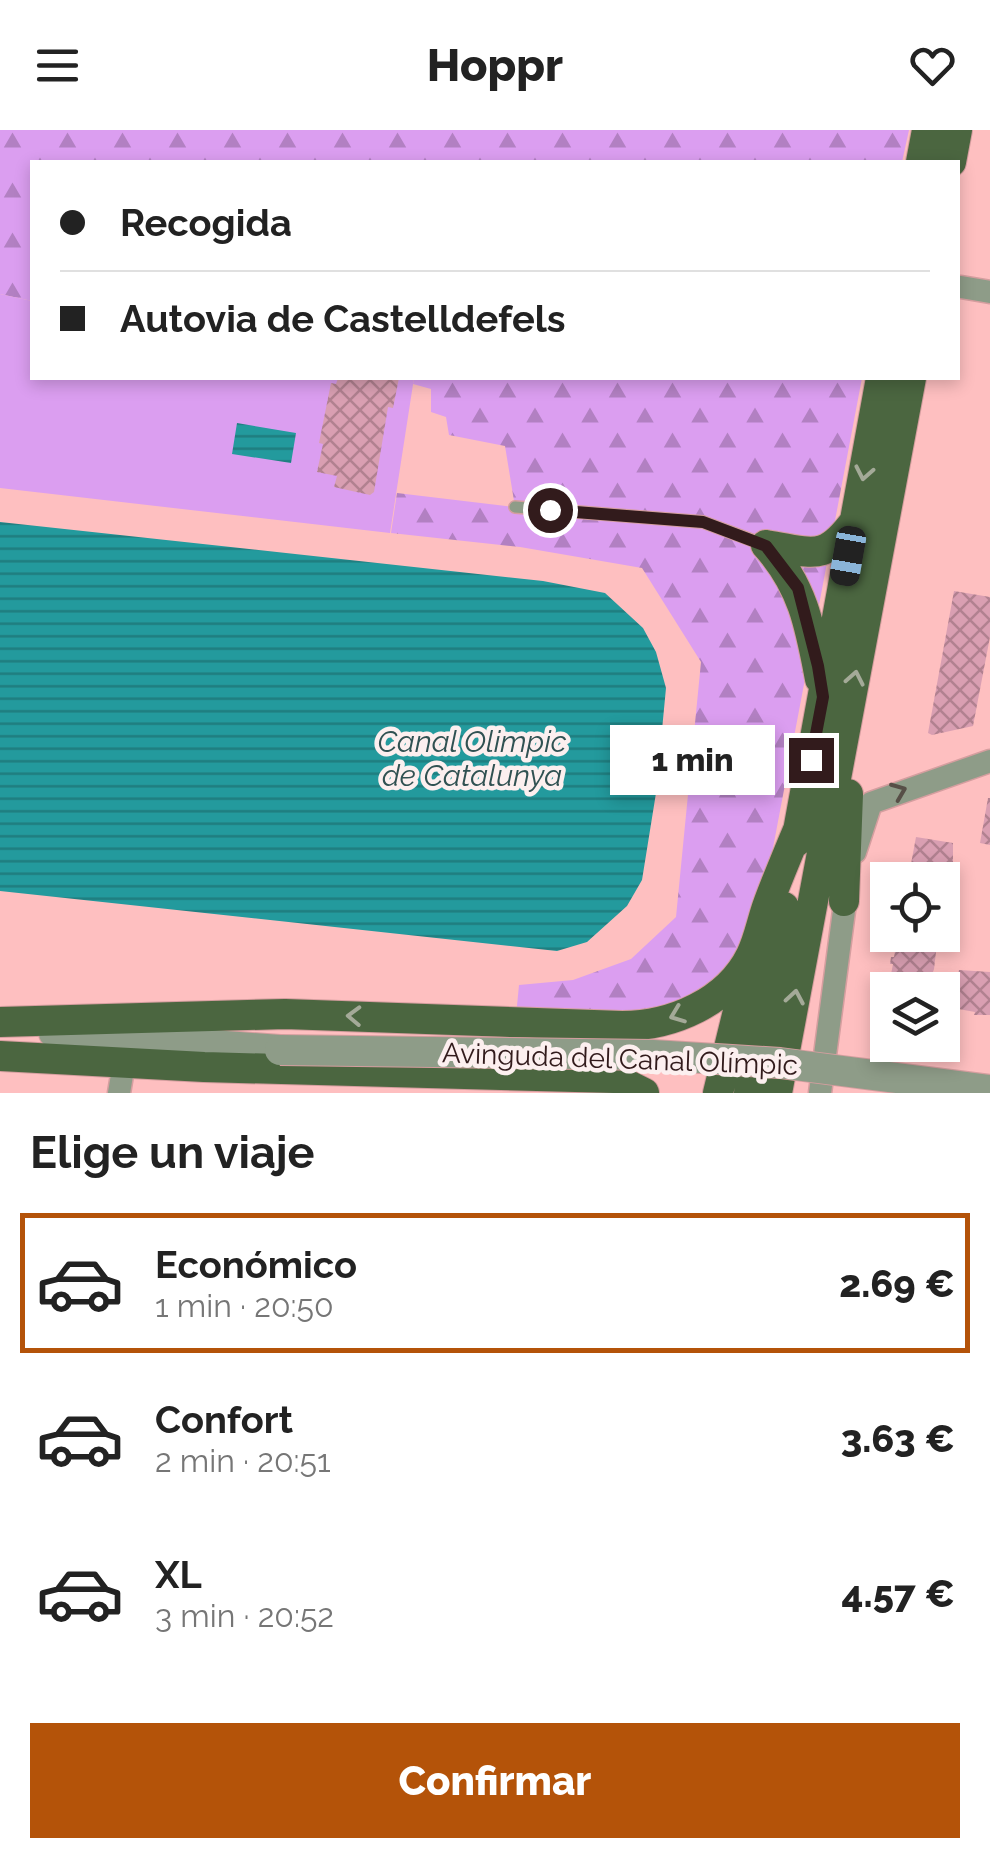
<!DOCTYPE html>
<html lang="es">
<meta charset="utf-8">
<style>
:root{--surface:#fff;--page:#f6f6f6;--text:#222;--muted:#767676;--line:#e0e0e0;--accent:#b45309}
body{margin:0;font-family:Raleway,sans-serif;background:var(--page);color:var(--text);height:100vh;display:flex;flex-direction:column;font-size:38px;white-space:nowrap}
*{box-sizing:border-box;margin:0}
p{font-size:32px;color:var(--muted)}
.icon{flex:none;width:55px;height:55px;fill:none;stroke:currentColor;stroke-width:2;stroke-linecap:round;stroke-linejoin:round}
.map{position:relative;height:963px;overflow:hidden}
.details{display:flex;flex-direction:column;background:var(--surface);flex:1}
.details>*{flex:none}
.hud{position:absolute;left:30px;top:30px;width:930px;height:220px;border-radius:0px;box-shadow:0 5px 15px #0003;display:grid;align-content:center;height:220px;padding:0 30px;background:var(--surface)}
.controls{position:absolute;left:870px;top:732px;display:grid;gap:20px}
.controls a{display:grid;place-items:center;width:90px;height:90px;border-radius:0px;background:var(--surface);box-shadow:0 5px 15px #0003;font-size:50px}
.end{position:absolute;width:45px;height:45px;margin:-22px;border:12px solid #321b1c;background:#fff;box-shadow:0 0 0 5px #fff}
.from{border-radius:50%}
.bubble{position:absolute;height:70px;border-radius:0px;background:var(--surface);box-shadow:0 5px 15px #0003;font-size:32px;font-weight:800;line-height:70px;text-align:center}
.car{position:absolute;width:30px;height:60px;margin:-30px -15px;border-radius:12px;box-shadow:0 0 8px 2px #0007;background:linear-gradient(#222 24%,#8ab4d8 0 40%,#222 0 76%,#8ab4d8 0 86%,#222 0)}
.hud b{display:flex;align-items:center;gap:35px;height:95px;font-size:38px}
.hud b+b{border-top:2px solid var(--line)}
.hud i{width:25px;height:25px;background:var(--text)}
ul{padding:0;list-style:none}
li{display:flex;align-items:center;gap:30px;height:140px;margin:0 20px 15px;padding:0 10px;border:5px solid transparent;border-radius:0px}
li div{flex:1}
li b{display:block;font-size:38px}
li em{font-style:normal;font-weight:800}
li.on{border-color:var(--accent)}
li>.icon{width:90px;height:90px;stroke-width:1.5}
h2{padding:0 30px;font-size:45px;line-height:120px}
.cta{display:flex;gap:20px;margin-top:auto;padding:20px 30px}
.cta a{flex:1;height:115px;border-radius:0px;background:var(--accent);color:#fff;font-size:40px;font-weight:800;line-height:115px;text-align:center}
header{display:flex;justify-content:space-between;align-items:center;height:130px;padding:0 30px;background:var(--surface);font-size:45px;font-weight:800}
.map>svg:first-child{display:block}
</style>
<header><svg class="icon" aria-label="menu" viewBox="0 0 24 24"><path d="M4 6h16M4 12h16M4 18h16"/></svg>Hoppr<svg class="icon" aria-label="heart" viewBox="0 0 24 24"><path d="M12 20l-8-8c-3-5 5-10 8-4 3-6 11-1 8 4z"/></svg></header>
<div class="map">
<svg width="990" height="963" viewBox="0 0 990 963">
<defs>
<pattern id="forest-firs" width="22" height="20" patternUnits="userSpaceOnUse" patternTransform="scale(2.5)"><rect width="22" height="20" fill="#db9ef0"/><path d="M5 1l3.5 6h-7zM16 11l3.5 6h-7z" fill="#b280c2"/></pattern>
<pattern id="water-rules" width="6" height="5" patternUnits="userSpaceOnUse" patternTransform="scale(2.5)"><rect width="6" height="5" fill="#239a9d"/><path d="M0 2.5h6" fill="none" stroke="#1f7d7f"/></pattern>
<pattern id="building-cross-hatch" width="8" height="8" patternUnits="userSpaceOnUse" patternTransform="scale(2.5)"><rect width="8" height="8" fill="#d99fb2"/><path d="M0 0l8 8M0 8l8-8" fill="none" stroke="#b18190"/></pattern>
</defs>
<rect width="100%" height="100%" fill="#febfc0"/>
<path fill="url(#forest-firs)" d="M0,0H909L902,32H32V171L0,164Z
M414,248H862L762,776L741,833L662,884L516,886L519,855L573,850L631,829L676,787L701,532L642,438L520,417L391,403L397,363L515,377L505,316L449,305L446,287L431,282V259L413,254Z"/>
<path fill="#db9ef0" d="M0,164L32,171V248H414L390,403L0,358Z"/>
<path fill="url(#water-rules)" d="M237,293L296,303L291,333L232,324Z
M0,392L543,451L605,463L643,498L656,522L666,558L656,663L642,750L627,776L587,812L557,821L0,761Z"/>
<path fill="url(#building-cross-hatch)" d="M338,248H399L393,278L388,277L374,362L370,365L334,357L337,346L317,342L323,314L319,313L331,253L336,254Z
M954,461L990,467V507L973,596L932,605L928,603Z
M988,668H990V715L980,713Z
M916,707L953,713V738L944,765L942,750H908Z
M898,805H938L934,839L927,860L889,855L893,834H890L891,827H894Z
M959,840L990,842V885H974L975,882L953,878Z"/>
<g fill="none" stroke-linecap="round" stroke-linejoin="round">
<defs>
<path id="service" d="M515,377L703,392L762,414"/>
<path id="minor" d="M961,157L990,162
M855,722L871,673L990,631
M119,963L124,933
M820,963L847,758"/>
<path id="tertiary" d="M54,903L280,920"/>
<path id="trunk" d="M921,32L927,0
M951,32L957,0
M766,415C803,456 810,496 820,549
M766,415C813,422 824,433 855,391
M796,712L881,248
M844,771L848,664
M0,892L285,884L622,896C672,896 728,872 751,825C759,809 762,790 768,774C778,747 789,721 800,695
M0,926L204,937L614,948L644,963
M718,963L749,836
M749,963L784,777
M777,963L911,248"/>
</defs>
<use href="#service" stroke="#d59e9f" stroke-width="14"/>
<use href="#minor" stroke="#d59e9f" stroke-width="25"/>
<use href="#tertiary" stroke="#d59e9f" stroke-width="32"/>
<use href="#trunk" stroke="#d59e9f" stroke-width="32"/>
<use href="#service" stroke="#8e9c88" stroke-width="11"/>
<use href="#minor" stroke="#8e9c88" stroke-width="22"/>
<use href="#tertiary" stroke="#8e9c88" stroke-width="30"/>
<use href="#trunk" stroke="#4b6640" stroke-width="30"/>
<defs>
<path id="tertiary-bridge" d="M280,920L653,925L780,933L990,960"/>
</defs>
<use href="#tertiary-bridge" stroke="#d59e9f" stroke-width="32" stroke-linecap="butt"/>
<use href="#tertiary-bridge" stroke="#8e9c88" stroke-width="30"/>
</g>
<defs><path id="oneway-chevron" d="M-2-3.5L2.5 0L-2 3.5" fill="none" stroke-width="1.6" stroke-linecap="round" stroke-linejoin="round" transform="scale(2.5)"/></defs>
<g stroke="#a4aa98">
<use href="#oneway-chevron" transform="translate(864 343) rotate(101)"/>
<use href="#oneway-chevron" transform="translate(855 548) rotate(-79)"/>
<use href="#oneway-chevron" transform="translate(795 867) rotate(-80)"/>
<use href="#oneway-chevron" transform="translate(677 885) rotate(159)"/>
<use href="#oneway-chevron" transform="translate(354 886) rotate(-178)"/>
</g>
<use stroke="#574f47" href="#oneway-chevron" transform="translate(899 661) rotate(-22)"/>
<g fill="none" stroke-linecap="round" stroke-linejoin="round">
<path stroke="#321b1c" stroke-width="12" d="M550,380L703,392L766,416L798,458L818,536L823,567L811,630"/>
</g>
<g text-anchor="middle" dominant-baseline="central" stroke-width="9" stroke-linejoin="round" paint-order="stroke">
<g font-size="28" fill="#321b1c" stroke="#fcefef">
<text transform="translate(620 929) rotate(2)">Avinguda del Canal Olímpic</text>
</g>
<g font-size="30" font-style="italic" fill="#305152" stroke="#fcefef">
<text x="472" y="611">Canal Olimpic<tspan x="472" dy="34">de Catalunya</tspan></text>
</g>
</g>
</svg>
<div class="controls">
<a><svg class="icon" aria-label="locate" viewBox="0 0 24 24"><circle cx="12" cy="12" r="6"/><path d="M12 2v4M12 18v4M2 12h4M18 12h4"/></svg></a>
<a><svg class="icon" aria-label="layers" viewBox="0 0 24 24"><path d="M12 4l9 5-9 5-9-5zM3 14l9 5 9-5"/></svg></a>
</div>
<i class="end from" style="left:550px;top:380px"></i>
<i class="end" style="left:811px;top:630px"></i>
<div class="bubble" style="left:610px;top:595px;width:165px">1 min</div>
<i class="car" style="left:848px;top:426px;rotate:190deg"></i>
<div class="hud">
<b><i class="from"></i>Recogida</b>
<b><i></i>Autovia de Castelldefels</b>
</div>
</div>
<section class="details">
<h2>Elige un viaje</h2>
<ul>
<li class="on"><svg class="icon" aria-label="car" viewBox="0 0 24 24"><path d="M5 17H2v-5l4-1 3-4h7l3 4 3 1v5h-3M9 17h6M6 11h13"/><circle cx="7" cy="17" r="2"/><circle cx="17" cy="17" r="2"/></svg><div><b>Económico</b><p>1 min · 20:50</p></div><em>2.69 €</em></li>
<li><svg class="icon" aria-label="car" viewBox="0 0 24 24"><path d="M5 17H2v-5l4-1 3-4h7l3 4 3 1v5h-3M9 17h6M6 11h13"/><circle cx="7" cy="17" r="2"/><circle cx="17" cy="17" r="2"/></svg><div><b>Confort</b><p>2 min · 20:51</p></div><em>3.63 €</em></li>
<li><svg class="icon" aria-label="car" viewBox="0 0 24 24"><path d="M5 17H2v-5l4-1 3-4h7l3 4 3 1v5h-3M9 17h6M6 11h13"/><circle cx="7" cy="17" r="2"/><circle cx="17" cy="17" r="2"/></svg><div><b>XL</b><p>3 min · 20:52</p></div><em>4.57 €</em></li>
</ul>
<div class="cta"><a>Confirmar</a></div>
</section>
